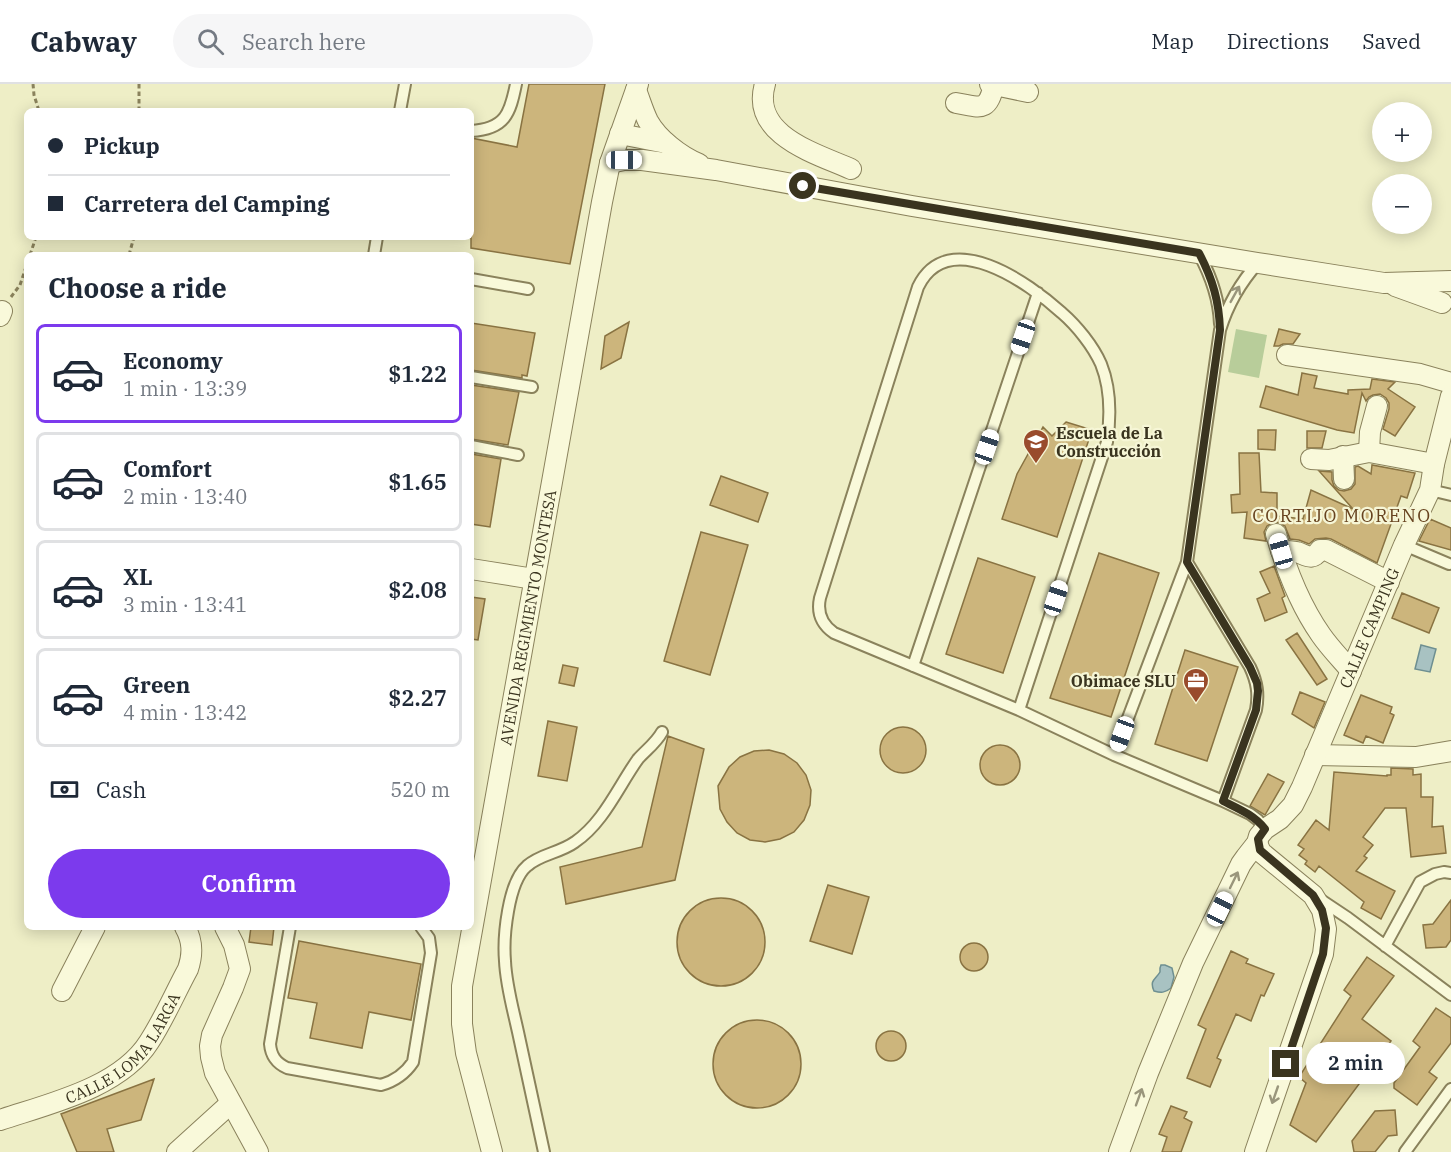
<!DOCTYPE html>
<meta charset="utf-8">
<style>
:root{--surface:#fff;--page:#f6f6f7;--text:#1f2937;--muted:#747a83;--line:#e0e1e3;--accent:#7c3aed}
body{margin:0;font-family:"IBM Plex Serif",serif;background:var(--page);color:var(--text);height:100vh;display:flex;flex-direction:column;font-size:22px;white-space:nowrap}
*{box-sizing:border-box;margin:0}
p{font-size:20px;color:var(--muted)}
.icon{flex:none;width:33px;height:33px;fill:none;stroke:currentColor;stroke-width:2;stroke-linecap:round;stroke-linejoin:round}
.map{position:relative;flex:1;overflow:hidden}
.sheet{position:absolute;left:24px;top:168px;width:450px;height:678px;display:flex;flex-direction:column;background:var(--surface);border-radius:9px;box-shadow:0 3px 15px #0003}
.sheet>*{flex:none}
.top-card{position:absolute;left:24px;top:24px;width:450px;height:132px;border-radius:9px;box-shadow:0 3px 15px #0003;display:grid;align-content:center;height:132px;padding:0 24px;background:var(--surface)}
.fabs{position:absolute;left:1372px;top:18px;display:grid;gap:12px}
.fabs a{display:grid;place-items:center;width:60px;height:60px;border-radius:50%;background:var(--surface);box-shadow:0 3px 15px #0003;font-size:30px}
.end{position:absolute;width:27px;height:27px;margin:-14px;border:8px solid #3a341f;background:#fff;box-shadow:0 0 0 3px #fff}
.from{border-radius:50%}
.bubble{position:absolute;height:42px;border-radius:21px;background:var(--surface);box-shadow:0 3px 15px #0003;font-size:20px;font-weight:600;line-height:42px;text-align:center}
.car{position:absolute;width:18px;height:36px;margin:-18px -9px;border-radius:8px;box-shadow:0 0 4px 2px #0007;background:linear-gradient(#fff 24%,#345 0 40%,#fff 0 76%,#345 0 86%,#fff 0)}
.top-card b{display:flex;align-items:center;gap:21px;height:57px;font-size:22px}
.top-card b+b{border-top:2px solid var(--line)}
.top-card i{width:15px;height:15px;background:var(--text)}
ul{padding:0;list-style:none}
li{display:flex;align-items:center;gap:18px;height:99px;margin:0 12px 9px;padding:0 12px;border:3px solid var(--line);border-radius:9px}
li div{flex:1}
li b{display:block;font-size:22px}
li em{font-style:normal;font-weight:600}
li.current{border-color:var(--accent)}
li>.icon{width:54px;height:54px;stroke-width:1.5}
h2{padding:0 24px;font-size:27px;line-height:72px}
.pay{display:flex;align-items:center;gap:15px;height:66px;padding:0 24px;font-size:22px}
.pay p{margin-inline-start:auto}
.primary-button{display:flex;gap:12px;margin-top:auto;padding:12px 24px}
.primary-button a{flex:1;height:69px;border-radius:36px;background:var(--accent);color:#fff;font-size:24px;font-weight:600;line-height:69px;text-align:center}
header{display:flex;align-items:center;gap:36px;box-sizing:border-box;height:84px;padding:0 30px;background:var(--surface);border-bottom:2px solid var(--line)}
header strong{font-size:28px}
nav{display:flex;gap:33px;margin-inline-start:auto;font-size:21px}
.search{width:420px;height:54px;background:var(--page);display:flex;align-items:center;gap:15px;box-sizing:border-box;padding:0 21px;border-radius:33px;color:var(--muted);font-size:22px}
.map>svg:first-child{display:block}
</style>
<header>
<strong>Cabway</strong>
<div class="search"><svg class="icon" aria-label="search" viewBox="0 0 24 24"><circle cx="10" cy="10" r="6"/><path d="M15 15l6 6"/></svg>Search here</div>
<nav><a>Map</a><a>Directions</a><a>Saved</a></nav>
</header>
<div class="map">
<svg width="1451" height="1068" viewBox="0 0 1451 1068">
<rect width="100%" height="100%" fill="#eeeec6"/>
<path fill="#b8cd9a" d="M1236,245L1267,251L1259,294L1228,288Z"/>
<path fill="#a8c2c2" stroke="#6e8f91" stroke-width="1.5" d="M1421,561L1436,565L1430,588L1415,585Z
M1161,881H1165L1172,884L1174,893L1171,904C1165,909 1161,909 1154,907C1149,896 1156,895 1160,888V884Z"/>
<path fill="#ccb57c" stroke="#897342" stroke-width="1.5" d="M529,0H605L570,180L471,164V54L517,63Z
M629,238L621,274L601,285L605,252Z
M471,239L535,249L527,292L522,291V294L471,286Z
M1279,245L1300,250L1293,260H1283L1279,262H1274Z
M1302,289L1317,292L1314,304L1348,310V306L1370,305L1372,295L1395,298L1388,305L1415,323L1395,352L1383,345L1389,325V319L1386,314L1380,310L1373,311L1369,313L1366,317L1362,309L1354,349L1337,346L1260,323L1266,302L1298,311Z
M471,301L519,308L508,361L471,355Z
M1066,338L1092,346L1057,453L1002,435L1017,390L1043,343L1052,352Z
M1258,346H1276L1275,366L1258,365Z
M1307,347H1326L1322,364H1307Z
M1239,369H1259L1261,408L1277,409V432L1303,435L1311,406L1353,425L1319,387L1332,388V396L1334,402L1339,406L1344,407L1351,405L1355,400V383L1358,382L1371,390L1372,381L1415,389L1407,414L1401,412L1377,479L1331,455L1326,454L1315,455L1309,460L1299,456L1290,455L1285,442L1278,438L1272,439L1267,442L1264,448L1266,457L1244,454L1247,428L1232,429L1231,411L1240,410Z
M471,370L501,375L490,443L471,440Z
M721,392L768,409L758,438L710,421Z
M1430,435L1451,444V466L1419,457Z
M701,448L748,461L710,591L664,577Z
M1099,469L1159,489L1111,633L1050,614Z
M978,474L1035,493L1003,589L946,570Z
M1274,482L1285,512L1282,514L1287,528L1265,537L1257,515L1270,509L1260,488Z
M1402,509L1439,524L1429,549L1392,534Z
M471,513L485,515L478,556L471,555Z
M1297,549L1327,595L1317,601L1286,556Z
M1185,566L1238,583L1207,677L1155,660Z
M563,581L578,584L574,602L559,599Z
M1300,608L1325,618L1314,644L1292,630Z
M1361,611L1392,623L1390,629L1394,631L1383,659L1366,652L1363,659L1344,651Z
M548,637L577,643L567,697L538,692Z
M880 666a23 23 0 1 1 46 0a23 23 0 1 1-46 0Z
M668,652L704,665L675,796L566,820L560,783L642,763Z
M980 681a20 20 0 1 1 40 0a20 20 0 1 1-40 0Z
M769,666L784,670L797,679L806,691L811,706L810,721L804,736L794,748L780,755L765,758L750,756L737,749L727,738L720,725L718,702L729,683L740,673L754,667Z
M1391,684L1413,685V691L1421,690V713H1433L1432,743L1443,742L1446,769L1411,773L1406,724H1385L1363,753L1373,761L1364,772L1367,774L1356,787L1395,807L1381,835L1361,824L1364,818L1319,782L1315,788L1305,780L1307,777L1299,771L1304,765L1298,761L1316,736L1329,746L1334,688L1387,692V691H1391Z
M1268,690L1284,698L1265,731L1250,722Z
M828,801L869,813L852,870L810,857Z
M677 858a44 44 0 1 1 88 0a44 44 0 1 1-88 0Z
M1451,816V856L1446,863L1426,864L1423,841L1433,840Z
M251,843H274L272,861L249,858Z
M299,857L421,880L411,936L369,928L362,964L310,954L317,919L288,914Z
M960 873a14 14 0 1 1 28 0a14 14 0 1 1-28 0Z
M1231,867L1248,875L1246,879L1274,890L1264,912L1261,911L1251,937L1236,930L1217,974L1221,976L1210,1003L1187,994L1206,945L1198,941Z
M1367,873L1394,892L1362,935L1391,957L1316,1058L1290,1041L1306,999L1299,993L1351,912L1344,906Z
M1436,924L1451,934V959L1429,988L1437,994L1417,1021L1394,1004V999L1420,963L1413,957Z
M713 980a44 44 0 1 1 88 0a44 44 0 1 1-88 0Z
M876 962a15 15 0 1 1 30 0a15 15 0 1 1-30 0Z
M154,995L141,1036L107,1045L114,1068H77L61,1030Z
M1171,1022L1187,1028L1184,1034L1192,1038L1181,1068H1162L1167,1053L1159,1050Z
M1395,1026L1397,1051L1388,1052L1375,1068H1354L1352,1057L1375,1027Z"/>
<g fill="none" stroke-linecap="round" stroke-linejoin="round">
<defs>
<path id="service" d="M400,27L405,0
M471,47C505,45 510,30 516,0
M1199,170C1211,192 1219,214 1220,240
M374,171L377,153
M471,195L528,205
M471,293L532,303
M471,362L518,371
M1430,406L1451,411
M1404,461L1449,480
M1187,478L1250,583C1257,598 1259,610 1256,626L1223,717
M913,582L1038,209
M1019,626L1107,358C1111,331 1111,305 1101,280C1093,262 1077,242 1062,229C1029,199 948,141 918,203L820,514C817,528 821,540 834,549L1019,626L1114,671L1223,717L1250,730L1258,736L1265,745
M1114,671L1187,478L1220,246C1228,220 1240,199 1258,179
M1321,816L1348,834L1451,911
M290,843L270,960C271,972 276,979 287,984L381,1001C395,997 405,990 413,978L431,869L429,854L421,843
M1385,862L1420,798L1435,790L1444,788L1451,789
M544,1068C535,1028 527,988 518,948C513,925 506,901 505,877C503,853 508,798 527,782C540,770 560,769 575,758C604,738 618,703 638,675C646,666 656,659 662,648
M1405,1068L1451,1005"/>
<g id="minor">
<path d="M765,0C750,51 815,69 851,85"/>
<path d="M990,0L1028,8"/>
<path d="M636,6C640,16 643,27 648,37C658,55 680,72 699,80"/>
<path d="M956,19C981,23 987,29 994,1"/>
<path d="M620,50L666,59"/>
<path d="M610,79L624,76H642L716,86L912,122L1258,179L1384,199L1451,197"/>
<path d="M1395,202L1442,219"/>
<path d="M0,232L2,227"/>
<path d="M1287,271L1420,290L1451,299"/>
<path d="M1369,368L1370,348L1377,322"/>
<path d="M1343,372L1344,395"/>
<path d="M1311,375L1329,376L1369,368L1434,380"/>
<path d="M1276,450C1286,485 1300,521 1321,551C1330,564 1341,575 1351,587"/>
<path d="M1281,467C1286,467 1291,467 1297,468C1308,472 1312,477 1320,466H1326L1389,498"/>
<path d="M471,485L534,495"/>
<path d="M1315,671L1416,673L1451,667"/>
<path d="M225,843L234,861L240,885L233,904L212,951L210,962L211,973L215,989L258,1068"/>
<path d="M62,907L95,843"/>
<path id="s1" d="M0,1036C48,1020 120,1004 149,958C164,935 175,909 188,885C193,870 193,857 185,843"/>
<path d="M177,1068L231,1019"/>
<path id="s2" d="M492,1068L466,969L462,940V902L602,118L610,79L638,0"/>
<path id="s3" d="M1119,1068L1148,989L1193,879L1241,780L1246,773L1257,759L1259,752L1265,745L1280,735L1293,721L1302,703L1404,461L1430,406L1434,380L1451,312"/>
<path d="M1255,1068L1323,870L1326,845L1322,826L1313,811L1262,769L1260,766L1257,759"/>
</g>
</defs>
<use href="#service" stroke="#8a825c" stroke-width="14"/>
<use href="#minor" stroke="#8a825c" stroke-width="22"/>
<path stroke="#8a825c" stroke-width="3" stroke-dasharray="4.5 3" stroke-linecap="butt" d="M33,0L34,11L39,27
M139,27V0
M30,171L36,153
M129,171L134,153
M11,213L20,201L27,180"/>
<use href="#service" stroke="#f9f9da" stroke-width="10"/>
<use href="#minor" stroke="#f9f9da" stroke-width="20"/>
</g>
<defs><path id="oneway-shaft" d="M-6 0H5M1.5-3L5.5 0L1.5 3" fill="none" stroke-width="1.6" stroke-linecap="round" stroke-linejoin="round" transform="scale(1.5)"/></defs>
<g stroke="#9a967c">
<use href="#oneway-shaft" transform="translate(1235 210) rotate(-61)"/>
<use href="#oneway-shaft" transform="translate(1234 796) rotate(-64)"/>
<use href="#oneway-shaft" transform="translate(1275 1011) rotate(109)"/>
<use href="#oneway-shaft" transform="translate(1139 1013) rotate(-70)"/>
</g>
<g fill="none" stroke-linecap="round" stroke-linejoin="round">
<path stroke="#3a341f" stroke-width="8" d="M803,102L1199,169C1213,196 1219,217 1220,246L1187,478L1250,583L1257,599L1258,607L1256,626L1223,717C1239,725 1254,731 1265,745L1258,755L1260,766L1313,811L1322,826L1326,844L1323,870L1286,980"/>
</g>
<defs>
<symbol id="school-pin" viewBox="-11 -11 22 30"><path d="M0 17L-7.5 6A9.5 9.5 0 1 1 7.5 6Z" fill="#994b2c" stroke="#f6f6d6"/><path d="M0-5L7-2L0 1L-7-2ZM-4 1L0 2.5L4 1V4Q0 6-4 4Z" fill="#fff"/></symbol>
<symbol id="office-pin" viewBox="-11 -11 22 30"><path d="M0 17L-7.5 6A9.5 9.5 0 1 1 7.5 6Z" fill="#994b2c" stroke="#f6f6d6"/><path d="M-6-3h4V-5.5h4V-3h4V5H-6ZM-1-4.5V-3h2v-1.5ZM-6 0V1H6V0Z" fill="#fff"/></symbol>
</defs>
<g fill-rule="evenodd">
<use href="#school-pin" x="1021" y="343" width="30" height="40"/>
<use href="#office-pin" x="1181" y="582" width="30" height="40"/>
</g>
<g text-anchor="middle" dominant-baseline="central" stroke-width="4.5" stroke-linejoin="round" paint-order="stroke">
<g font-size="16" font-weight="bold" fill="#3a341f" stroke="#f6f6d6" text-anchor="start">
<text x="1056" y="349">Escuela de La<tspan x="1056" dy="18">Construcción</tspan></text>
<text x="1176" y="597" text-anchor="end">Obimace SLU</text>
</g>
<g font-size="16" fill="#3a341f" stroke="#f6f6d6">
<text stroke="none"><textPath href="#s2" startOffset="544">AVENIDA REGIMIENTO MONTESA</textPath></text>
<text stroke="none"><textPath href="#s3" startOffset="586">CALLE CAMPING</textPath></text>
<text stroke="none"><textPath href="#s1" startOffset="148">CALLE LOMA LARGA</textPath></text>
</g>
<g font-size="18" letter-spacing="1.5" fill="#67431f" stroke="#f6f6d6">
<text x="1342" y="431">CORTIJO MORENO</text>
</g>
</g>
</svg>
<div class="fabs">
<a>+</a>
<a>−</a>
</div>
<i class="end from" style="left:803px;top:102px"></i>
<i class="end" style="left:1286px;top:980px"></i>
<div class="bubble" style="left:1306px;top:958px;width:99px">2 min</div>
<i class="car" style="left:624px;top:76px;rotate:90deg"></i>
<i class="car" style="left:1023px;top:253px;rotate:199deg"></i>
<i class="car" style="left:987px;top:363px;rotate:19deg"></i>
<i class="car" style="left:1281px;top:467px;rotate:344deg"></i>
<i class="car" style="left:1056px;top:514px;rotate:18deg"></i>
<i class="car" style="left:1122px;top:650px;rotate:200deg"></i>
<i class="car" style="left:1220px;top:825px;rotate:26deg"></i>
<div class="top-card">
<b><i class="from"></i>Pickup</b>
<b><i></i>Carretera del Camping</b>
</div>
<section class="sheet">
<h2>Choose a ride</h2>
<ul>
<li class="current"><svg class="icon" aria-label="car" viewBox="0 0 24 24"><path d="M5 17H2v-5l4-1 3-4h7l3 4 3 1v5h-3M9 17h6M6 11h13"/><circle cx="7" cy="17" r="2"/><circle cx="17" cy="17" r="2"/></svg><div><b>Economy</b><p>1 min · 13:39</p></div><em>$1.22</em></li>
<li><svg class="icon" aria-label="car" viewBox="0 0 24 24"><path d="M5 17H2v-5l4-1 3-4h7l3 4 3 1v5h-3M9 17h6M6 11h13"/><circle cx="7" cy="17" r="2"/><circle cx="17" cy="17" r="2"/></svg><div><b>Comfort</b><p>2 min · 13:40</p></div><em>$1.65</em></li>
<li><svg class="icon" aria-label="car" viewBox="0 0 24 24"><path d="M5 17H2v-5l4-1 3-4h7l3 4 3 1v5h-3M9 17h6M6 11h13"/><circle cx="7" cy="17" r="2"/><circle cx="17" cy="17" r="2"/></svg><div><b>XL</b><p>3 min · 13:41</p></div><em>$2.08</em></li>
<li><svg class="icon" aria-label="car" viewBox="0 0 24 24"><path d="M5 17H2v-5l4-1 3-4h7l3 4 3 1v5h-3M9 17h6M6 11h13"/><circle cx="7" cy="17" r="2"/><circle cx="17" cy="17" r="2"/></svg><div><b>Green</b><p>4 min · 13:42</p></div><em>$2.27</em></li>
</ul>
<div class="pay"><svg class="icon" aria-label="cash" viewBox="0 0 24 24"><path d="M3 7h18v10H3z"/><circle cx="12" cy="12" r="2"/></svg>Cash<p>520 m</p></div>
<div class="primary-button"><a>Confirm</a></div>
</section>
</div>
